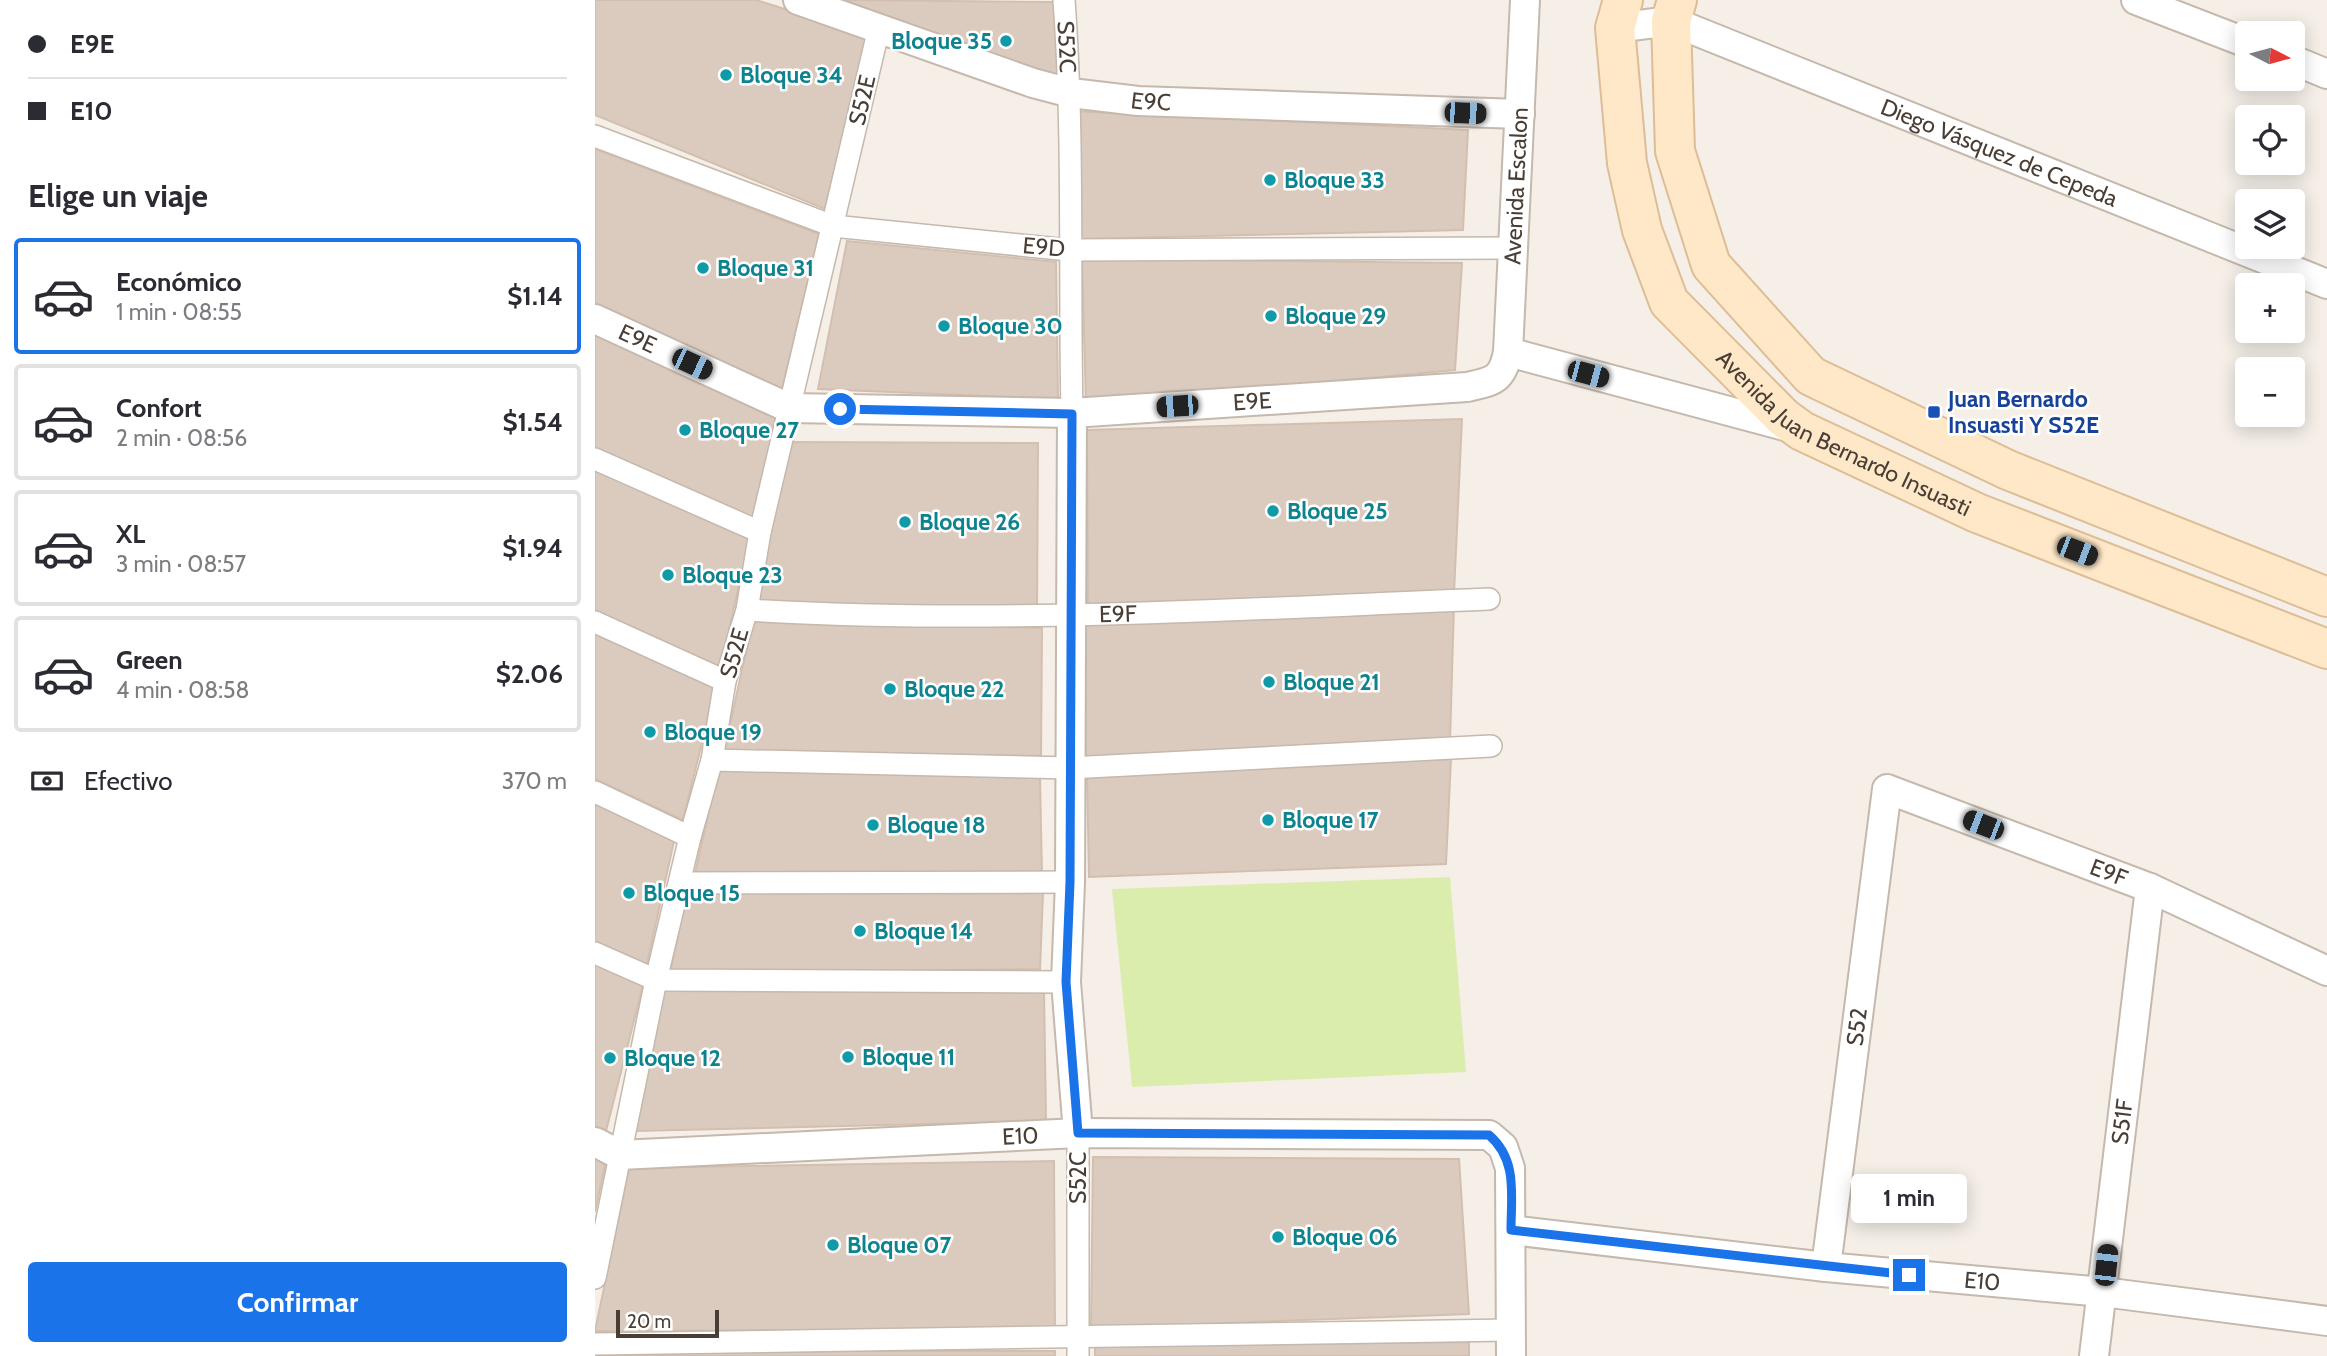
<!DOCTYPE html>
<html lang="es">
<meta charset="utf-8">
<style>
:root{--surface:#fff;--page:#f7f7f7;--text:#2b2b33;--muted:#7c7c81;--line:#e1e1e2;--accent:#1a73e8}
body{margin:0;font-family:Cabin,sans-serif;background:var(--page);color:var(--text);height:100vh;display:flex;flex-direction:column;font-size:26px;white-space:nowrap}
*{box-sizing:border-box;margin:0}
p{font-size:23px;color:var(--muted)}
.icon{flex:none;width:38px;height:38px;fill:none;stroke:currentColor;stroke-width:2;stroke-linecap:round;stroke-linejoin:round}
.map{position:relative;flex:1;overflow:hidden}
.details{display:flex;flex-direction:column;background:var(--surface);width:595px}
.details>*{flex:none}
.top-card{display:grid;align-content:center;height:154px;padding:0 28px;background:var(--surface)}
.needle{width:46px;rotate:96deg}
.fabs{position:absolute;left:1640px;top:21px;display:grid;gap:14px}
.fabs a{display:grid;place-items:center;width:70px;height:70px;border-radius:7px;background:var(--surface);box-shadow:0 4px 18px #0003;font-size:35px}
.scale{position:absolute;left:21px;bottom:18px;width:103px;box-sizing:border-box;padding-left:7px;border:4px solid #493e36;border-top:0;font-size:19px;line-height:24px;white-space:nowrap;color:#493e36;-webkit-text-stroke:5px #fff;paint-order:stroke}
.end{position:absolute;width:32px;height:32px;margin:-16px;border:9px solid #1a73e8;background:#fff;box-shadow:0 0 0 4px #fff}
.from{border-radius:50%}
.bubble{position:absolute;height:49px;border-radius:7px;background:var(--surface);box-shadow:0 4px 18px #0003;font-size:23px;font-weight:700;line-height:49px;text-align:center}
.car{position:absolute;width:21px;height:42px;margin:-21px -10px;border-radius:9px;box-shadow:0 0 5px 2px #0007;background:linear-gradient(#222 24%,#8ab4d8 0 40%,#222 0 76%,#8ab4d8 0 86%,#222 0)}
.top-card b{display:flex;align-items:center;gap:24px;height:66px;font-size:26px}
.top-card b+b{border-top:2px solid var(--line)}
.top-card i{width:18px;height:18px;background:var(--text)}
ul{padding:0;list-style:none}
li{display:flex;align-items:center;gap:21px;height:116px;margin:0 14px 10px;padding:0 14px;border:4px solid var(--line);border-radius:7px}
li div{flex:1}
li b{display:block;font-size:26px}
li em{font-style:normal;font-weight:700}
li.selected{border-color:var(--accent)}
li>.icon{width:63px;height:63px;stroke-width:1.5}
h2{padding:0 28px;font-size:32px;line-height:84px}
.pay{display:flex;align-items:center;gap:18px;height:77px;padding:0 28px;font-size:26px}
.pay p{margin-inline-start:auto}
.action{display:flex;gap:14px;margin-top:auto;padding:14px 28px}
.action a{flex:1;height:80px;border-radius:7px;background:var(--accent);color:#fff;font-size:28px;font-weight:700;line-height:80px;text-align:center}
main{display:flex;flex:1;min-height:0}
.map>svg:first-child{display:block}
</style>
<main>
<section class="details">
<div class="top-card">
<b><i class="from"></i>E9E</b>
<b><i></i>E10</b>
</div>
<h2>Elige un viaje</h2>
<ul>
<li class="selected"><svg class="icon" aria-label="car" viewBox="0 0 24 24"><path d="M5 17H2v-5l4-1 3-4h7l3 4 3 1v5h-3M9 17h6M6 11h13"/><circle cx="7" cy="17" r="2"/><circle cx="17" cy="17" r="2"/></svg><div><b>Económico</b><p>1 min · 08:55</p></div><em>$1.14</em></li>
<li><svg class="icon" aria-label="car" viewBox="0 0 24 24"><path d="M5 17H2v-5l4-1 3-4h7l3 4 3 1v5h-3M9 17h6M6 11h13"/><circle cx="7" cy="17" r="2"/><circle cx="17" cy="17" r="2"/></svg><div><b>Confort</b><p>2 min · 08:56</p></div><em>$1.54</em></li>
<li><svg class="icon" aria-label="car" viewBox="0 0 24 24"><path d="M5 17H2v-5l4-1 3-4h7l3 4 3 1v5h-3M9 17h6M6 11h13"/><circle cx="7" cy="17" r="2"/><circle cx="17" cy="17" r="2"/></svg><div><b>XL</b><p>3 min · 08:57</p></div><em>$1.94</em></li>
<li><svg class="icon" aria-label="car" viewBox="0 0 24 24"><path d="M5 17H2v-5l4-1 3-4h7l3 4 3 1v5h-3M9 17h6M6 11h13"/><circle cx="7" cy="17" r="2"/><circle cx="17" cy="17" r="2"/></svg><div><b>Green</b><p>4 min · 08:58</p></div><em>$2.06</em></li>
</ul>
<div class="pay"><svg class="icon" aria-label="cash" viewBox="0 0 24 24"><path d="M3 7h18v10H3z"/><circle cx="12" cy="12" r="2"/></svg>Efectivo<p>370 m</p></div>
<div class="action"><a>Confirmar</a></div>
</section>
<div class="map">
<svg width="1732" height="1356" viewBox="0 0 1732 1356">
<rect width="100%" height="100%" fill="#f5efe8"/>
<path fill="#dbedad" d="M855,877L871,1072L537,1087L517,889Z"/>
<path fill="#dbcbbf" stroke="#d3bfaf" stroke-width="2" d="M0,0H161L272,35L230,209L0,115Z
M249,0L459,2L467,80Z
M476,111L873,130L868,230L485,239Z
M0,149L224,234L187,389L0,303Z
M252,241L461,262L463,399L223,389Z
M487,259L867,263L860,370L491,404Z
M0,328L184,411L160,522L0,449Z
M867,419L859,593L493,607L492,430Z
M193,442L443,443L442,608L161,602Z
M0,466L155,537L125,669L0,613Z
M859,605L855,741L491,758L490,623Z
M158,621L447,628L446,756L129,751Z
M0,629L121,685L88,820L0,779Z
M856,759L851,864L494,877L492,775Z
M124,768L445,778L447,874L100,873Z
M0,802L79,841L51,968L0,944Z
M92,892L448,893L445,969L75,973Z
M0,964L48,985L10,1135L0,1130Z
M69,990L449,992L451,1121L41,1131Z
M0,1156L11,1161L0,1212Z
M498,1157L864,1159L874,1314L496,1328Z
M459,1161L460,1329L0,1331L34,1168Z
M874,1342V1356H500V1346Z
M0,1351H460V1356H0Z"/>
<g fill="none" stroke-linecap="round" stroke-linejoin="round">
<defs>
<g id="pedestrian">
<path id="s1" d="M469,0C479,137 474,276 477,413"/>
<path d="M0,136L238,226L474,250L916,248"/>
<path d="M0,459L165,532"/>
<path id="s2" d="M152,610C399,625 646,609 894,599"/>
<path d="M0,622L130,681"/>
<path d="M117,760L474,768L896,746"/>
<path d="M0,792L95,837"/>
<path d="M86,883L475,882"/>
<path d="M0,953L61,980L471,982"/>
<path d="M0,1278L61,980L95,837L117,760L130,681L152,610L165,532L284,28"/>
<path d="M0,1344L914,1330"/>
<path d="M483,1356V1133"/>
</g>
<g id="minor">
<path id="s3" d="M203,0L438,83L476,93L543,101L925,114"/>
<path d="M1541,0L1652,43"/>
<path id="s4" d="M1020,28L1076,21L1732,284"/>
<path d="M1698,60L1732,74"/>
<path id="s5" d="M0,319L194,408L477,413L872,387C898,381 907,381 913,352L930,0"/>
<path d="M913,352L1201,429"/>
<path d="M477,413L475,882L471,982L483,1133"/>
<path id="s6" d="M0,1142L25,1155L483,1133L894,1135L908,1147L915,1168L916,1356"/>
<path id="s7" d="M916,1230L1231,1267L1508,1292L1732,1321"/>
<path id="s8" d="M1231,1267L1292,789L1555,888L1732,971"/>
<path id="s9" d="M1499,1356L1555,888"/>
</g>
<g id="secondary">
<path id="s10" d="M1028,0L1020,28L1032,163L1047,230L1074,302L1189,418L1207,431L1382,513L1732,649"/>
<path d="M1082,0L1076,21L1080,151L1116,265L1216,376L1413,470L1732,597"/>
</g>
</defs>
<use href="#pedestrian" stroke="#c5b8ac" stroke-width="24"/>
<use href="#minor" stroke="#c5b8ac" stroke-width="32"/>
<use href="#secondary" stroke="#dcbd96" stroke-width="42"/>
<use href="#pedestrian" stroke="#fff" stroke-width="21"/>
<use href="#minor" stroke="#fff" stroke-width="28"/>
<use href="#secondary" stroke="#ffe8c8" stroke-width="38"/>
</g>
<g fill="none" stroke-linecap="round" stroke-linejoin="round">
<path stroke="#1a73e8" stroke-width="9" d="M245,409L477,414L475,882L471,982L483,1133L894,1135C923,1160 916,1195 916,1230L1314,1275"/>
</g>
<g fill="#0f9aa8" stroke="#fff" stroke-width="2.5">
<circle cx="411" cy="41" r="7"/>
<circle cx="131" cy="75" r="7"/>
<circle cx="675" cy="180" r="7"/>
<circle cx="108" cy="268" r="7"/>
<circle cx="676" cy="316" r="7"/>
<circle cx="349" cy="326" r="7"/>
<circle cx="90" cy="430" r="7"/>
<circle cx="678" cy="511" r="7"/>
<circle cx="310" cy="522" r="7"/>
<circle cx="73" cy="575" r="7"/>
<circle cx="674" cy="682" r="7"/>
<circle cx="295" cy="689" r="7"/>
<circle cx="55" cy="732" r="7"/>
<circle cx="673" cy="820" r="7"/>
<circle cx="278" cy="825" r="7"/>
<circle cx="34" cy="893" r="7"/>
<circle cx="265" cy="931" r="7"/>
<circle cx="253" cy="1057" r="7"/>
<circle cx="15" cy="1058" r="7"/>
<circle cx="683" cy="1237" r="7"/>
<circle cx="238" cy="1245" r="7"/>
</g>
<rect fill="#1a4fb4" stroke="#fff" stroke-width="2.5" x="1332" y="405" width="14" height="14" rx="3.5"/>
<g text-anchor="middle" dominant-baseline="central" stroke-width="5" stroke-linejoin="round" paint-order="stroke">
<g font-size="23" font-weight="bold" fill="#0d838f" stroke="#fff" text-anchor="start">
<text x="397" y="41" text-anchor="end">Bloque 35</text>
<text x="145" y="75">Bloque 34</text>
<text x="689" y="180">Bloque 33</text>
<text x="122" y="268">Bloque 31</text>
<text x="690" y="316">Bloque 29</text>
<text x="363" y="326">Bloque 30</text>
<text x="104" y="430">Bloque 27</text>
<text x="692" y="511">Bloque 25</text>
<text x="324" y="522">Bloque 26</text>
<text x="87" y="575">Bloque 23</text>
<text x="688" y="682">Bloque 21</text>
<text x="309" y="689">Bloque 22</text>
<text x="69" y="732">Bloque 19</text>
<text x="687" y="820">Bloque 17</text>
<text x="292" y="825">Bloque 18</text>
<text x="48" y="893">Bloque 15</text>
<text x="279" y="931">Bloque 14</text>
<text x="267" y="1057">Bloque 11</text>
<text x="29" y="1058">Bloque 12</text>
<text x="697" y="1237">Bloque 06</text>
<text x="252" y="1245">Bloque 07</text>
</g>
<g font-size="23" fill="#493e36" stroke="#fff">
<text stroke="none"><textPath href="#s1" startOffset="47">S52C</textPath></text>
<text transform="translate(267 100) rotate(-77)">S52E</text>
<text stroke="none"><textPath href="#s3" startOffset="369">E9C</textPath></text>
<text stroke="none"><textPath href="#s4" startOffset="410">Diego Vásquez de Cepeda</textPath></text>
<text stroke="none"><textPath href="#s5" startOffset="1118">Avenida Escalon</textPath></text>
<text transform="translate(449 247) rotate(5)">E9D</text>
<text stroke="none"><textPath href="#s5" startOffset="47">E9E</textPath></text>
<text stroke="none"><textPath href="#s5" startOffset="677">E9E</textPath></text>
<text stroke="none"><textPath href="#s10" startOffset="532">Avenida Juan Bernardo Insuasti</textPath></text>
<text stroke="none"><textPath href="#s2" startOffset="371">E9F</textPath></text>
<text transform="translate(139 653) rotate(-74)">S52E</text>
<text stroke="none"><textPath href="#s8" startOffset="719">E9F</textPath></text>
<text stroke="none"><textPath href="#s8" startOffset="242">S52</textPath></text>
<text stroke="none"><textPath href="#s9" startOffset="236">S51F</textPath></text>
<text stroke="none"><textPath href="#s6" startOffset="429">E10</textPath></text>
<text transform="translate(483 1178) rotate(-90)">S52C</text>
<text stroke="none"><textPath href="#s7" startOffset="474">E10</textPath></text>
</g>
<g font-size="23" font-weight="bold" fill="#164399" stroke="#fff" text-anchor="start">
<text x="1353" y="399">Juan Bernardo<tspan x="1353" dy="26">Insuasti Y S52E</tspan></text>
</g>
</g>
</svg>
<div class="fabs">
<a><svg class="needle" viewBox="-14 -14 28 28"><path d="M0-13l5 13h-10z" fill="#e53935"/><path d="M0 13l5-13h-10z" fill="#7c7c81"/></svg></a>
<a><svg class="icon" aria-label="locate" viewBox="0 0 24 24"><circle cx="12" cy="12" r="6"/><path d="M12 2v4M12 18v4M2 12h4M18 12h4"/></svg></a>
<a><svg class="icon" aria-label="layers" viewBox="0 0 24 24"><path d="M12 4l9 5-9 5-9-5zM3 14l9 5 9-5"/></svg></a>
<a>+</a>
<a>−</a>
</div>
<div class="scale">20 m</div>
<i class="end from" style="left:245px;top:409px"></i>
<i class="end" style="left:1314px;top:1275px"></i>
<div class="bubble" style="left:1256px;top:1174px;width:116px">1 min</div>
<i class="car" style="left:870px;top:113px;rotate:92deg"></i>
<i class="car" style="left:97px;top:364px;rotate:115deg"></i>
<i class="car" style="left:993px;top:374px;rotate:105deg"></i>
<i class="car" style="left:582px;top:406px;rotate:266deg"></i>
<i class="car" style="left:1482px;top:551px;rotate:111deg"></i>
<i class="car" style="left:1388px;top:825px;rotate:291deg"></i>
<i class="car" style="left:1511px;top:1265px;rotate:6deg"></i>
</div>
</main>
